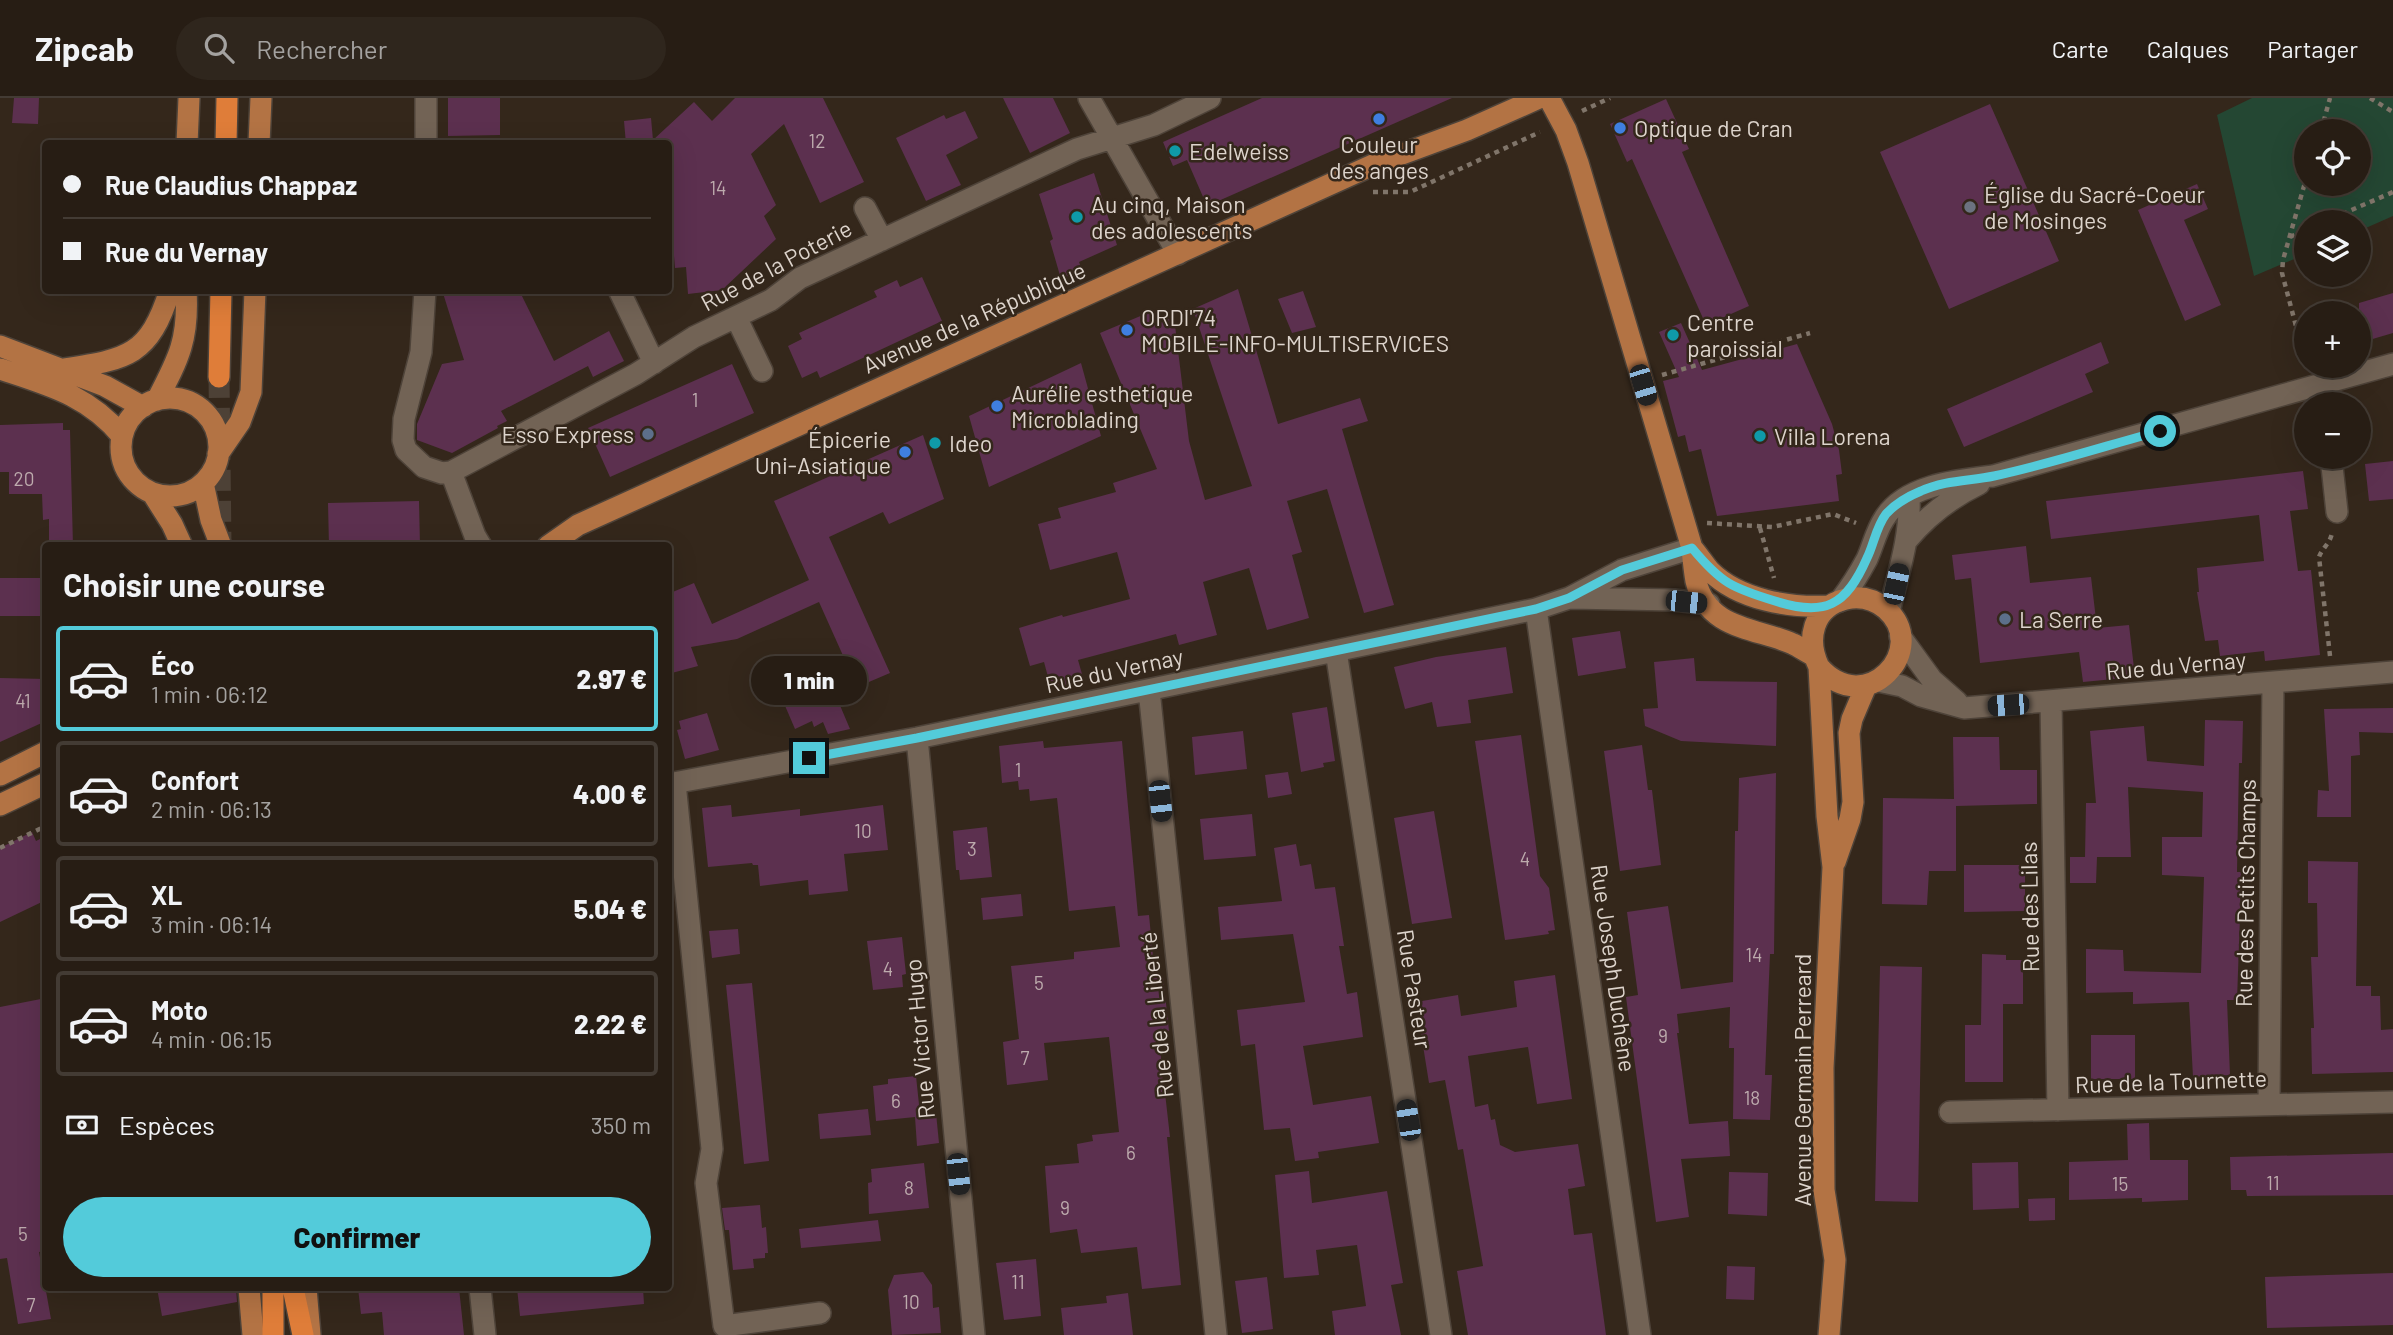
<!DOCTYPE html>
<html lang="fr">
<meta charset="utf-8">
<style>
:root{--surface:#271d14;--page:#2f261d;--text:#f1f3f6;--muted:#a4a2a0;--line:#433b34;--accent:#53cbda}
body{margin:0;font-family:Barlow,sans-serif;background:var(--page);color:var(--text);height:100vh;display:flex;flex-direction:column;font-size:26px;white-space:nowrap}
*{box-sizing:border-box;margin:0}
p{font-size:23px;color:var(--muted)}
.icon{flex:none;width:38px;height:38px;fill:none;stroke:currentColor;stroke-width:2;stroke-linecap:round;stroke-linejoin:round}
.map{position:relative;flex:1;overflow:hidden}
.side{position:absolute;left:42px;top:444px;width:630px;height:749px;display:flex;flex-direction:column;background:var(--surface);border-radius:7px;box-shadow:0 7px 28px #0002,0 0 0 2px var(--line)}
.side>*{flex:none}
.banner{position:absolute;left:42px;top:42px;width:630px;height:154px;border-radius:7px;box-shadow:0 7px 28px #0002,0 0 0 2px var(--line);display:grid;align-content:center;height:154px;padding:0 21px;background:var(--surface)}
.controls{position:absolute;left:2294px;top:21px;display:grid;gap:14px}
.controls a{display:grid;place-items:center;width:77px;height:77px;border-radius:50%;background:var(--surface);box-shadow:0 7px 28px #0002,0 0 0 2px var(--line);font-size:35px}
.end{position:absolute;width:32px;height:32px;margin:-16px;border:9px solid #53cbda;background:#111;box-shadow:0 0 0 4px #111}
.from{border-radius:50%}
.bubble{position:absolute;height:49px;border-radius:24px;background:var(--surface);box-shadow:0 7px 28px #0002,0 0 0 2px var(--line);font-size:23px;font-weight:800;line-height:49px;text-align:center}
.car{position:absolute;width:21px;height:42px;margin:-21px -10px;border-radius:9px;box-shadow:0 0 5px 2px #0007;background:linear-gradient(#222 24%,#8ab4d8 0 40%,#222 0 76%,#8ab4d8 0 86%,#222 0)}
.banner b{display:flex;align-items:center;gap:24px;height:66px;font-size:26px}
.banner b+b{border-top:2px solid var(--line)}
.banner i{width:18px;height:18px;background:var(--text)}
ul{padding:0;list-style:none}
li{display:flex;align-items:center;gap:21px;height:105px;margin:0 14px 10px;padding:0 7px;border:4px solid var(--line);border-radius:7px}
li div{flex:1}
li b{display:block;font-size:26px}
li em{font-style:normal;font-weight:800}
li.selected{border-color:var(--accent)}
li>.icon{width:63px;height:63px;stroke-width:1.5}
h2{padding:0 21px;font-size:32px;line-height:84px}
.pay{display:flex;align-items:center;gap:18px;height:77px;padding:0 21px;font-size:26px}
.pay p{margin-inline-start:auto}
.cta{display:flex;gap:14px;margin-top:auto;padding:14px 21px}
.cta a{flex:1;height:80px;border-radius:42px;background:var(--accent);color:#111;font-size:28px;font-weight:800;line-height:80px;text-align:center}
header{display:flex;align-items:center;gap:42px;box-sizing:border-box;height:98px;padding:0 35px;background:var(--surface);border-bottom:2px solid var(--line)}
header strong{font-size:33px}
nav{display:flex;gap:38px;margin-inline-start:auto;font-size:24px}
.search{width:490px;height:63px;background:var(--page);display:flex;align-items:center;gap:18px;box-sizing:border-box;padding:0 24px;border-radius:38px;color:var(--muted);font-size:26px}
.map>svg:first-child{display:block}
</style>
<header>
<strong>Zipcab</strong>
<div class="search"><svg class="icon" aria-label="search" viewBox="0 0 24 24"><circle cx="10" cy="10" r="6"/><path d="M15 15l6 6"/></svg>Rechercher</div>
<nav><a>Carte</a><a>Calques</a><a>Partager</a></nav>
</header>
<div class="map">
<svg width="2393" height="1237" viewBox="0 0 2393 1237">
<rect width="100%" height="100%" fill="#34271b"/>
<path fill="#244733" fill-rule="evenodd" d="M2252,0H2393V118L2359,133V124H2306V156L2254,178L2217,17ZM2306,33H2359V86H2306Z"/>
<path fill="#5c304f" d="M14,0H39L38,26L12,25Z
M448,0H500V37L448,38Z
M735,0H823L864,84L820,105L784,26L751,56L776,107L764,118L776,141L722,192L688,196L686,169L675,170L673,145H668V46H626L624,23L651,20L653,42L694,4L712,23Z
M1003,0H1053L1070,35L1030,55Z
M1262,0H1452L1207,108L1187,62L1173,68L1163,44Z
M1666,1L1689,51L1682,54L1749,208L1706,227L1632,61L1627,64L1610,26Z
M1990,6L2059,163L1949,211L1880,54Z
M965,13L978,40L946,57L961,87L926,103L896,40L944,17L946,21Z
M1094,75L1117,147L1079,164L1082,172L1061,181L1050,143L1053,141L1039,96Z
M2197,86L2208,111L2184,122L2221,207L2185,223L2138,112Z
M922,179L942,223L820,280L817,273L802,280L788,248L802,241L799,235L877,199L874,193L897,182L900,189Z
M1238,191L1278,326L1360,300L1368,323L1342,331L1394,507L1364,515L1327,391L1287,403L1302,454L1292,457L1309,520L1267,532L1249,470L1203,484L1217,537L1179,547L1176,536L1078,562L1084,583L1051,590L1044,564L1030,568L1019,530L1062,517L1063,519L1130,501L1117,454L1050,472L1038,426L1061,420L1058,410L1116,394L1113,385L1157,371L1100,235L1150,214L1155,227L1174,219L1189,343L1205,402L1252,388L1193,211Z
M442,192H519L554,263L609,233L624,263L593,279L588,268L501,313L507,323L497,328L498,330L452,355L417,342V326L442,266L464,262Z
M1303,193L1316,229L1292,235L1278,201Z
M2393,195V235L2359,245V205Z
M1681,225L1702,272L1797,246L1832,326L1839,352L1842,376L1836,377L1839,403L1717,418L1701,351L1689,354L1685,337L1678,339L1663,283L1679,279L1659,234Z
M2101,244L2109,265L2085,276L2093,294L1964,349L1947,311Z
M1081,265L1101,338L989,389L969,318Z
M732,266L754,315L610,379L588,330Z
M63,325V332H70L73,448H49V421L43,422L42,396H9V374H0V327Z
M923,337L944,401L889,426L883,414L829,439L890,575L836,598L850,631L828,636L823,624L814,629L812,623L795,631L780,596L802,586L801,583L836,572L835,567L845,562L819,504L737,541L691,549L698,568L668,576V496L694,485L712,526L809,482L774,403Z
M2393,363V401L2369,403L2365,366Z
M2303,373L2308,411L2290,413L2298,473L2311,472L2320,557L2265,563L2264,553L2220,558L2218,542L2205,543L2197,494H2199L2197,470L2264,463L2259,417L2051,441L2046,403Z
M419,403L420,448H329L328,405Z
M2026,448L2030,485L2091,479L2097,530L2129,527L2135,579L2083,584L2079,554L1980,565L1971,480L1955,482L1952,457Z
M0,480H46V518H0Z
M1620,533L1626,570L1578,578L1572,540Z
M1506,549L1513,595L1468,602L1471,625L1437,629L1432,604L1405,611L1394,569L1436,559Z
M1694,560L1696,583L1777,584L1776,648L1681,643L1645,628L1643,611L1658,610L1654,564Z
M0,580L46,581V623L0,644Z
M1327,609L1335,663L1323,665L1324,669L1301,674L1292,615Z
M2393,610V635L2359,634L2360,657L2351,658V719H2317L2318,692L2329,693L2324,611Z
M707,615L719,652L685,661L677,632L681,631L679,623Z
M2205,622L2243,623L2242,665H2239L2237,774H2241L2240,818L2237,902H2227L2230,977L2193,979L2189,904L2133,906V894L2086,895V851L2123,852L2124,873L2201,875L2204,779L2162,777V739H2202L2203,694L2128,689L2131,759H2097L2096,785H2070V759H2085L2086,705H2096L2090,633L2144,628L2147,663L2204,668Z
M1243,633L1247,671L1195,677L1192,639Z
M1521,637L1540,778L1549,790L1555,832L1548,833L1549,836L1505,842L1475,643Z
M1953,639H1999L2000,672H2037V706L1956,708V773H1929L1927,807L1882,806L1883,700L1954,701Z
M1043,643L1044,650L1122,643L1138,818L1149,817L1155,879L1163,878L1169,933L1159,934L1163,986H1164L1170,1039H1167L1181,1187L1142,1191L1137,1149L1081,1155L1077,1131L1050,1135L1045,1068L1079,1065L1077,1046L1093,1043L1092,1037L1119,1034L1109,939L1044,945L1048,982L1007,987L1003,944L1019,941L1011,868L1074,861V854L1120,849L1115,808L1069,813L1057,700L1030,703L1029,691L1019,692L1018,683L1002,685L999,648Z
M1642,647L1648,692H1652L1661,767L1620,773L1604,653Z
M1288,674L1292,696L1268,700L1265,677Z
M1776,675L1774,856H1770L1765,977H1772L1770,1022L1733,1021L1734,950H1729L1730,909L1677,916L1679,935H1677L1689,1026L1728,1023L1730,1058L1681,1061L1689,1119L1656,1124L1626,899L1638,897L1627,814L1668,808L1681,891L1733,884L1735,733H1738L1739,680Z
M731,707L732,719L800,711V718L883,707L888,752L844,756L848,793L809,797L808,782L760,788L758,767H753L752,765L708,769L702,710Z
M1434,713L1452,820L1412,826L1394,720Z
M1252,716L1256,758L1204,762L1200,721Z
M987,729L992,779L960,782L959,772H956L953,733Z
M32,734L36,743L46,738V802L0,824V750Z
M1296,746L1300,768L1311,766L1315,791L1335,789L1344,848H1339L1347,896L1357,894L1363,939L1303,948L1313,1007L1371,998L1379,1045L1318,1054L1319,1060L1295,1063L1290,1030L1264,1032L1255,946L1241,948L1237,912L1305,904L1293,836L1221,842L1218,809L1282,803L1274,750Z
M2308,763L2358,764L2356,888H2371V898H2380L2381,932L2393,931V974L2312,976L2311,930H2314L2311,859H2318L2317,805H2308Z
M1964,767H2025V813L1964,814Z
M1021,796L1023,818L983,822L981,800Z
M738,831L740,856L712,860L709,833Z
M902,839L906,876L902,877L903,889L873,892L867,843Z
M1982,856L2006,857V862H2023V906H2003V984H1965V927H1981Z
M1880,868L1922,869L1918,1104L1875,1103Z
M1555,877L1572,1001L1537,1006L1528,949L1468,958L1475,1009L1488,1006L1491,1022L1495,1021L1500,1047L1515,1054L1578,1046L1585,1088L1568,1091L1574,1137L1592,1135L1606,1237H1468L1457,1173L1483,1168L1463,1051L1458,1052L1445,982L1429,985L1416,904L1458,897L1461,918L1517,909L1514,883Z
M752,885L769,1063L744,1066L726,887Z
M46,900V1153L39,1154L51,1221L18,1226L7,1160L0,1161V909Z
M2091,937H2135V981H2091Z
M916,978L920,1016L936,1015L939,1045L917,1048L915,1019L876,1023L873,988L888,986V981Z
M868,1011L871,1037L820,1041L818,1016Z
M2149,1025L2150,1062H2188V1102L2142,1104V1100L2069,1102V1064L2128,1062L2127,1026Z
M2393,1055V1097L2247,1098L2246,1092H2231L2230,1059Z
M2018,1064L2019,1110L1973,1112L1972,1065Z
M924,1065L929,1110L869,1116L868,1085L872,1084L871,1071Z
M1309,1073L1312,1105L1387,1093L1403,1185L1391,1187L1401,1237H1335L1332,1213L1366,1208L1357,1147L1316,1152L1319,1177L1284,1180L1275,1077Z
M1729,1074L1768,1075L1767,1118L1728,1116Z
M2055,1100V1122L2029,1123L2028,1101Z
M760,1107L762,1130L766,1129L768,1155H765V1160L753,1161L754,1170L733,1172L729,1132H725L722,1110Z
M878,1122L881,1143L801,1150L799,1131Z
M1036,1161L1041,1218L1004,1222L996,1165Z
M1727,1168L1755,1169L1754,1202L1726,1201Z
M923,1174L932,1187L933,1210L939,1209L941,1235L892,1237L888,1192L894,1177Z
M2393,1175V1227L2267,1230L2265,1179Z
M1267,1179L1273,1231L1242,1235L1235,1183Z
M157,1190H236L237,1204L162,1218Z
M358,1190H459L464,1237H384L382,1214L361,1216Z
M517,1190H643L644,1206L520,1218Z
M1128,1195L1133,1237H1064L1061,1210L1107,1205L1106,1198Z"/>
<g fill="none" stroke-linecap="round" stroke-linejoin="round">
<path stroke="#4d4136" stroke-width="21" stroke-dasharray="21 10" stroke-linecap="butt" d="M219,279L221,446"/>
<defs>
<path id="minor" d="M1089,0L1178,156
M426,46V0
M865,110L882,142
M425,192L421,254L404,321L403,342L406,352L424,369L442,375L451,374L636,276L694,239L771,202L800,180L1077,51L1154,27L1210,0
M619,192L654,265
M736,219L762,273
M2331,359L2337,414
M451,374L475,438L481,448
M1907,442C1928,417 1950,400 1979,386
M1571,500L1674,502L1709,506
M1840,503C1850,490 1859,476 1867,461C1873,448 1876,433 1884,421C1904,387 1958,382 1993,378L2393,266
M1536,511L1640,1237
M1889,514C1898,476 1911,438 1909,399
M1900,538L1932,582L1957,604
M1336,553L1441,1237
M1878,583L1902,588L1921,598L1964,610L2393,574
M1149,592L1216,1237
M2051,604L2058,1012
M917,640L974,1237
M675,685L712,1051L706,1085L724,1228L820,1215
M668,686L917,640L1536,511L1569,500L1622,472L1692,450
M2269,1006L2273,585
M1950,1014L2393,1004
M480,1190L485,1237"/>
<path id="major" d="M1549,0L1566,32L1578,65L1692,450C1693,461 1694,472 1696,483C1707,532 1758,530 1793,546C1800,549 1806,554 1813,557
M187,46L189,0
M259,46L261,0
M0,248L105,288L143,309
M0,271C48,287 88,297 122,338
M64,271C128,261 149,258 170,192
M121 349a49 49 0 1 1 98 0a49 49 0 1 1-98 0Z
M157,302C179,260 189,241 186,192
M218,356L240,324L251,294L255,192
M203,385L211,422L221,448
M153,396L172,426L182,448
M548,448L578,427L1375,66L1467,32L1539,0
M1693,451C1699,458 1704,466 1710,473C1739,502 1790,510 1828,508
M1819,569C1866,622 1931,551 1886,511C1874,501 1860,498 1846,501C1812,509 1806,542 1819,569L1827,718L1833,769L1823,970L1824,1092L1835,1162L1829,1237
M0,677L46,654
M0,707L46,685
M1835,764L1850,721L1853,704L1849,635L1852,621L1866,588
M249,1190L253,1237
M306,1190L310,1237"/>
<path id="highway" d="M226,46L227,0
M219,279L221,192
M293,1190L303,1237
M273,1237V1190"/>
</defs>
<use href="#minor" stroke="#4e4339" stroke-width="24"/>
<use href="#major" stroke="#4e4339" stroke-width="24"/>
<use href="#highway" stroke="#4e4339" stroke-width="24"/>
<path stroke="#80756a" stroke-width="4.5" stroke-dasharray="5 5" stroke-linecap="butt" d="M2370,0L2393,14
M1582,13L1610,0
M2321,33L2330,0
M1373,94H1410L1540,34
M2324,124L2393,94
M2290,139L2306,132
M2306,266L2282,175L2283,162L2306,81
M1662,277L1810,235
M1707,425L1772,429L1833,416L1856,425
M1760,430L1774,480
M2330,558L2319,459C2322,450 2330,446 2332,435
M0,750L46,728"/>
<use href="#minor" stroke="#726355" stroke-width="21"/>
<use href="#major" stroke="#b37344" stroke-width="21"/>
<use href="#highway" stroke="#df7d39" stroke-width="21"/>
</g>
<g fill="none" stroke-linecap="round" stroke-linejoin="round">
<path stroke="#53cbda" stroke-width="9" d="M809,660L917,640L1536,511L1569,500L1622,472L1692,450C1721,485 1732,490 1775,503C1825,519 1846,508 1867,460C1874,446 1876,429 1886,416C1895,406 1909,398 1921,393C1945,382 1970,383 1994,378C2050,366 2105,348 2160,333"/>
</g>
<g fill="#3f7fe0" stroke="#34271b" stroke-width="2.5">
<circle cx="1379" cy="21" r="7"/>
<circle cx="1620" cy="30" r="7"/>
<circle cx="1127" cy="232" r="7"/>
<circle cx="997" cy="308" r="7"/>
<circle cx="905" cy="354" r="7"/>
</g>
<g fill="#0f9aa8" stroke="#34271b" stroke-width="2.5">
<circle cx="1175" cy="53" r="7"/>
<circle cx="1077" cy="119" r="7"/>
<circle cx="1673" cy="237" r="7"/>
<circle cx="1760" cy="338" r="7"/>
<circle cx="935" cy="345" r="7"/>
</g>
<circle fill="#6b7280" stroke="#34271b" stroke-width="2.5" cx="1970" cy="109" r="7"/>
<g fill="#5c6f8a" stroke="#34271b" stroke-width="2.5">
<circle cx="648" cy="336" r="7"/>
<circle cx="2005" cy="521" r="7"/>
</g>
<g text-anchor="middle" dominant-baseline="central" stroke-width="5" stroke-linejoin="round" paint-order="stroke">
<g font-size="19" fill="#bdabad">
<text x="817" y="42">12</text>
<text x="718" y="89">14</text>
<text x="695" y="301">1</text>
<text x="24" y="380">20</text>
<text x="23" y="602">41</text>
<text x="1018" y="671">1</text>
<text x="863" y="732">10</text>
<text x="972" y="750">3</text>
<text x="1525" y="760">4</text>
<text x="1754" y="856">14</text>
<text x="888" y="870">4</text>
<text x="1039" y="884">5</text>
<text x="1663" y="937">9</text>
<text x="1025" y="959">7</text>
<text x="1752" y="999">18</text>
<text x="896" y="1002">6</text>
<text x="1131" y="1054">6</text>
<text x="2273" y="1084">11</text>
<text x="2120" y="1085">15</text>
<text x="909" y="1089">8</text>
<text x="1065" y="1109">9</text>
<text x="23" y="1135">5</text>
<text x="1018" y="1183">11</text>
<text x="911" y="1203">10</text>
<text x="31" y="1206">7</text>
</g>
<g font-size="23" fill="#ddd4cc" stroke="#34271b" text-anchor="start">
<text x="1634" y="30">Optique de Cran</text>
<text x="1379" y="46" text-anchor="middle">Couleur<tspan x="1379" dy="26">des anges</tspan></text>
<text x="1189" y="53">Edelweiss</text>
<text x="1984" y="96">Église du Sacré-Coeur<tspan x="1984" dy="26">de Mosinges</tspan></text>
<text x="1091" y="106">Au cinq, Maison<tspan x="1091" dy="26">des adolescents</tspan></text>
<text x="1141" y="219">ORDI'74<tspan x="1141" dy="26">MOBILE-INFO-MULTISERVICES</tspan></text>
<text x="1687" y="224">Centre<tspan x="1687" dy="26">paroissial</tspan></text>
<text x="1011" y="295">Aurélie esthetique<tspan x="1011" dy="26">Microblading</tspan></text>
<text x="634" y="336" text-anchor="end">Esso Express</text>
<text x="1774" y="338">Villa Lorena</text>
<text x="891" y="341" text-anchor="end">Épicerie<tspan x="891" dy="26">Uni-Asiatique</tspan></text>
<text x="949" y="345">Ideo</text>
<text x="2019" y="521">La Serre</text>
</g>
<g font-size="23" fill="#ddd4cc" stroke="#34271b">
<text transform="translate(776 167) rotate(-28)">Rue de la Poterie</text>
<text transform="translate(974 219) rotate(-24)">Avenue de la République</text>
<text transform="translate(2176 567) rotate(-5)">Rue du Vernay</text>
<text transform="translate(1114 572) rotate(-12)">Rue du Vernay</text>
<text transform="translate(2245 795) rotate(-89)">Rue des Petits Champs</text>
<text transform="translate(2029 809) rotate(-91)">Rue des Lilas</text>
<text transform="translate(1614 870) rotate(82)">Rue Joseph Duchêne</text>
<text transform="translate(1415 891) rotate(81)">Rue Pasteur</text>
<text transform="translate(1156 917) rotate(-96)">Rue de la Liberté</text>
<text transform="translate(919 941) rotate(-95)">Rue Victor Hugo</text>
<text transform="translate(1802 982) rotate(-90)">Avenue Germain Perreard</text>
<text transform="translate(2171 983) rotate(-2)">Rue de la Tournette</text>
</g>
</g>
</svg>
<div class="controls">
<a><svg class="icon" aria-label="locate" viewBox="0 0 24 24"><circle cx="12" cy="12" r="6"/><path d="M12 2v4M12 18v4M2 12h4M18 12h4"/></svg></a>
<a><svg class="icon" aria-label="layers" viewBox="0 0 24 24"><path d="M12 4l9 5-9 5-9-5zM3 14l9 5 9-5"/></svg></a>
<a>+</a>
<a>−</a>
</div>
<i class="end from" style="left:2160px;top:333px"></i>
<i class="end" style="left:809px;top:660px"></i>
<div class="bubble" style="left:751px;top:558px;width:116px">1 min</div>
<i class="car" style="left:1643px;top:287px;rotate:163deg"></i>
<i class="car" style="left:1896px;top:486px;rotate:12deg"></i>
<i class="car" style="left:1686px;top:504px;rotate:96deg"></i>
<i class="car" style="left:2008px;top:607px;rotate:266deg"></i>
<i class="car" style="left:1160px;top:703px;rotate:174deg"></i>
<i class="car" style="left:1408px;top:1022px;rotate:351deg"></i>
<i class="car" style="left:958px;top:1076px;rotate:174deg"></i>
<div class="banner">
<b><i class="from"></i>Rue Claudius Chappaz</b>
<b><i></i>Rue du Vernay</b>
</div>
<section class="side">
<h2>Choisir une course</h2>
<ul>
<li class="selected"><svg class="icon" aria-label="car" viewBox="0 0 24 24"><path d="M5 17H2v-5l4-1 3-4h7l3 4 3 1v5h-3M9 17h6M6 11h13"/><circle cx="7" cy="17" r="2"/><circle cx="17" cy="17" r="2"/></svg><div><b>Éco</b><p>1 min · 06:12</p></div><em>2.97 €</em></li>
<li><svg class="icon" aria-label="car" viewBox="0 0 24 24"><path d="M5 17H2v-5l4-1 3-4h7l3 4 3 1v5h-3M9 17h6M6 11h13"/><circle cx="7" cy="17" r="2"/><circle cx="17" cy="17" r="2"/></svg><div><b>Confort</b><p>2 min · 06:13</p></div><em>4.00 €</em></li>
<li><svg class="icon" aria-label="car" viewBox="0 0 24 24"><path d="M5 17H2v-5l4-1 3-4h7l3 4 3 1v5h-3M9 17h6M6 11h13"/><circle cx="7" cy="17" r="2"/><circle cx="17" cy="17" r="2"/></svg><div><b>XL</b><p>3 min · 06:14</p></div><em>5.04 €</em></li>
<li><svg class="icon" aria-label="car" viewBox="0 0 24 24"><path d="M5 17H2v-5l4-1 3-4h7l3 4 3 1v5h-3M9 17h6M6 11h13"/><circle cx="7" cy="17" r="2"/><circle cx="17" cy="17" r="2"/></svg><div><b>Moto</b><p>4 min · 06:15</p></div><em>2.22 €</em></li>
</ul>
<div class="pay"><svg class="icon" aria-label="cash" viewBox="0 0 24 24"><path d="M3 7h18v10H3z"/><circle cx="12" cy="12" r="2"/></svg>Espèces<p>350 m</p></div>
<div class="cta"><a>Confirmer</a></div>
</section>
</div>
